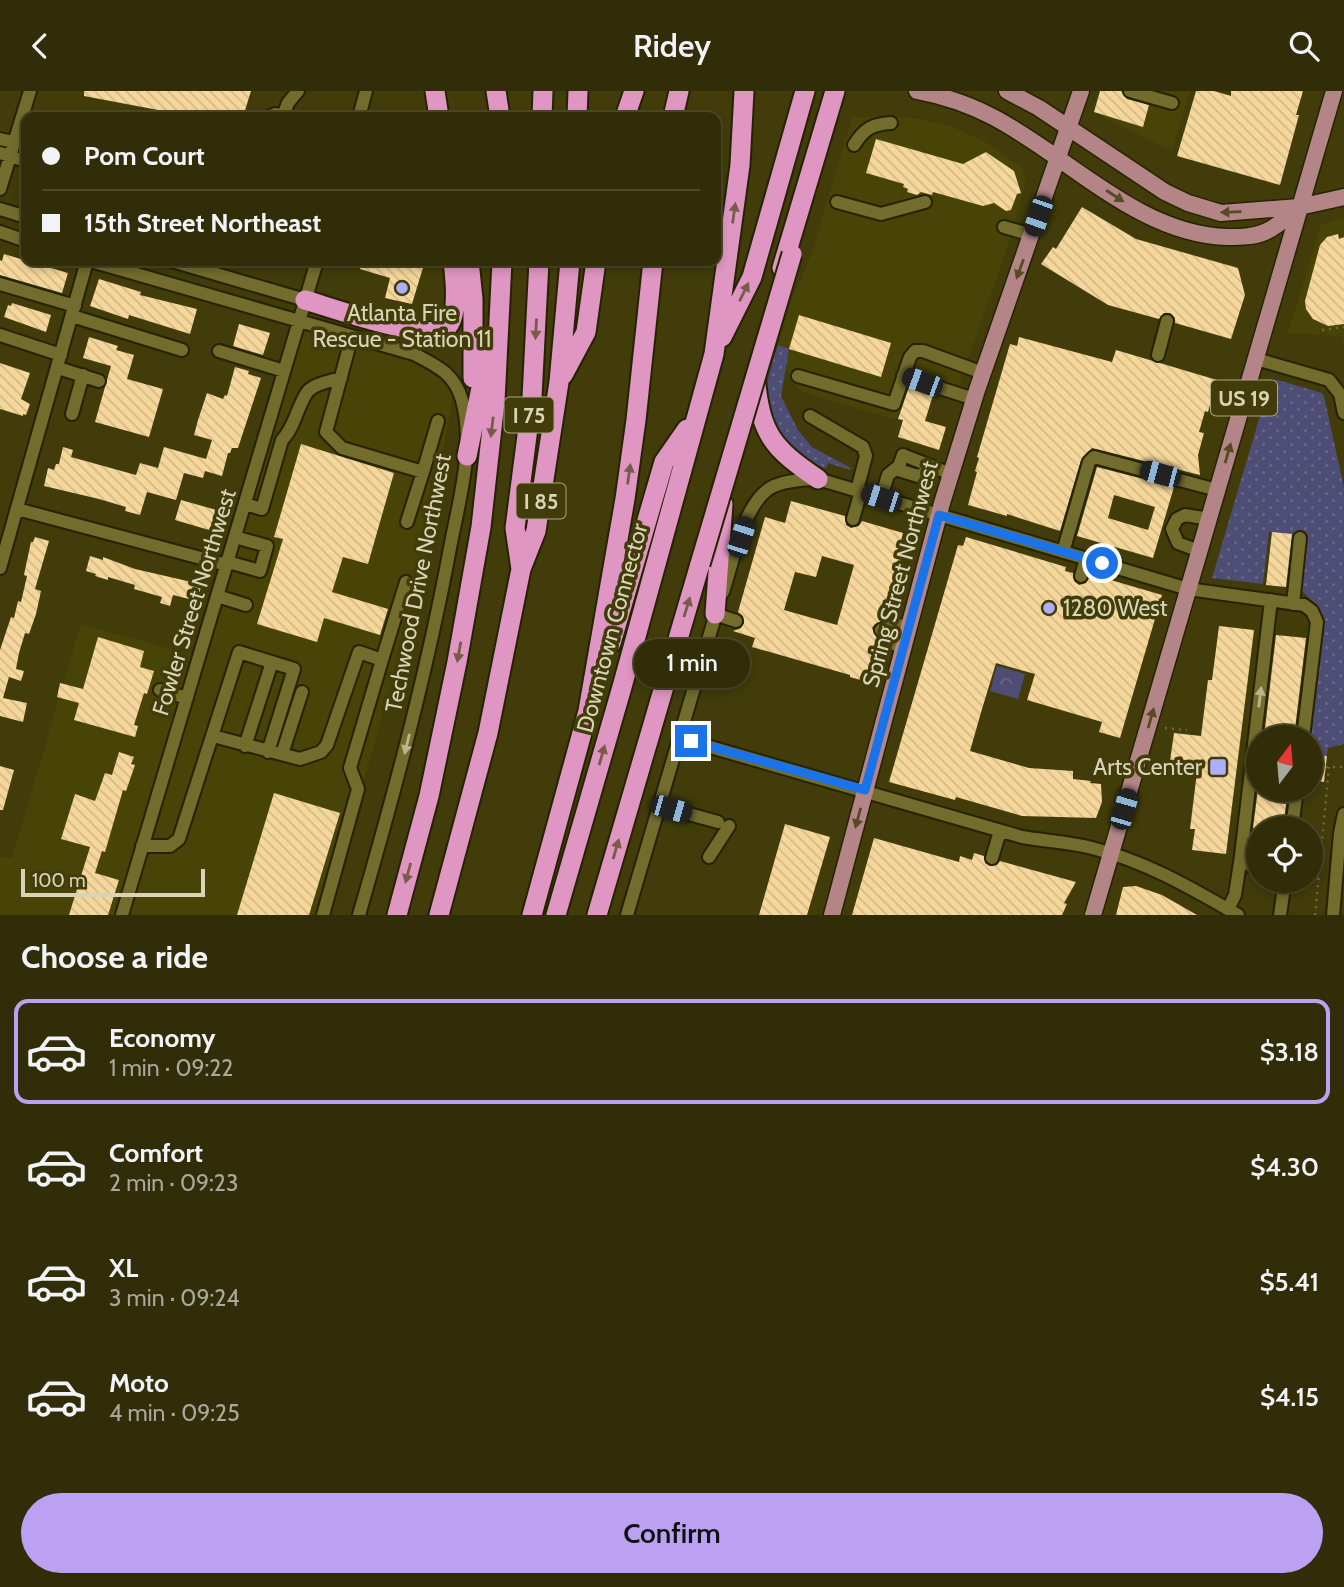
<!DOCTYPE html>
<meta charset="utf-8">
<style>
:root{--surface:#312d08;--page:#393512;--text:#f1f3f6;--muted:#a8a89c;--line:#4c4929;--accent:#bca0f2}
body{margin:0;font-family:Cabin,sans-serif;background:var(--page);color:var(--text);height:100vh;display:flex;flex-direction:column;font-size:26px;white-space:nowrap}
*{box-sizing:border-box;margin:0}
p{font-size:23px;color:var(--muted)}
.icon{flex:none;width:38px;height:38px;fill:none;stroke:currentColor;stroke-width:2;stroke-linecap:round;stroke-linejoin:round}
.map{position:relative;height:824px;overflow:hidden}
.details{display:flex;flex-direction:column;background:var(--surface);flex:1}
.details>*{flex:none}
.guide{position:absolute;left:21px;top:21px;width:700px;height:154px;border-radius:14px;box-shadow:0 4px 10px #0003,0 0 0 2px var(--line);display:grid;align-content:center;height:154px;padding:0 21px;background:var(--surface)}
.needle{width:46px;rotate:16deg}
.fabs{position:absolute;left:1246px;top:634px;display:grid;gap:14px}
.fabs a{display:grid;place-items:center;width:77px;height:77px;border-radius:50%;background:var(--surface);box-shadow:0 4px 10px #0003,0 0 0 2px var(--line);font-size:35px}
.scale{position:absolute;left:21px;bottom:18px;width:184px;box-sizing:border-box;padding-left:7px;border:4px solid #d8d5b6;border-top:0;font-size:19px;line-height:24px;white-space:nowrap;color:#d8d5b6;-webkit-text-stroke:5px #413c0a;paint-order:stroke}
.end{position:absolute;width:32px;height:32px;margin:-16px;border:9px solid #1a73e8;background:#fff;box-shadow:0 0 0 4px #fff}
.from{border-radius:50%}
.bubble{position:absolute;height:49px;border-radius:24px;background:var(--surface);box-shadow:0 4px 10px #0003,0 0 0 2px var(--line);font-size:23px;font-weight:600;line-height:49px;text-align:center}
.car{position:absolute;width:21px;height:42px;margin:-21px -10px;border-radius:9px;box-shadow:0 0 5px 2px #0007;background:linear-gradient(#222 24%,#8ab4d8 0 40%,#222 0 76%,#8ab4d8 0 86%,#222 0)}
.guide b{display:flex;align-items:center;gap:24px;height:66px;font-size:26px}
.guide b+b{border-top:2px solid var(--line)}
.guide i{width:18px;height:18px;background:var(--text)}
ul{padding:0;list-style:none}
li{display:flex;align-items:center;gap:21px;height:105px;margin:0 14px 10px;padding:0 7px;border:4px solid transparent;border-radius:14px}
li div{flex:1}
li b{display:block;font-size:26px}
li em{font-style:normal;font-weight:600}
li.current{border-color:var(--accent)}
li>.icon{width:63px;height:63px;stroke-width:1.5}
h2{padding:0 21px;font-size:32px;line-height:84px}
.cta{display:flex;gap:14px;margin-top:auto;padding:14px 21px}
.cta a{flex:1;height:80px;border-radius:42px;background:var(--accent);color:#111;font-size:28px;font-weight:600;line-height:80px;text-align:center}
header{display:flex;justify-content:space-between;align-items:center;height:91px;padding:0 21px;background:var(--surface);font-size:32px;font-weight:600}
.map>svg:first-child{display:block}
</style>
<header><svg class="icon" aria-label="back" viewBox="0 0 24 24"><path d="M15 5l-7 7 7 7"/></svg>Ridey<svg class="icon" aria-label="search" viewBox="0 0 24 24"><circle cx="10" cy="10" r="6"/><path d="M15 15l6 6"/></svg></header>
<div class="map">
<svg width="1344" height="824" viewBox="0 0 1344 824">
<defs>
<pattern id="grass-dots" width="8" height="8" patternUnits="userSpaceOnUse" patternTransform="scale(1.75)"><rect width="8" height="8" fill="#4d4d75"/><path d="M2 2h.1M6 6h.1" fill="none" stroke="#666686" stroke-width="1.8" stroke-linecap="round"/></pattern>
<pattern id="park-crowns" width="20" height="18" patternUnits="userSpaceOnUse" patternTransform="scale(1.75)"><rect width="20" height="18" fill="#4d4d75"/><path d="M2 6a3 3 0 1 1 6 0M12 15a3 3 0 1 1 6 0" fill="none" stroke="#666686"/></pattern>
<pattern id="building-back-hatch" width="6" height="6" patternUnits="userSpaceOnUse" patternTransform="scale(1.75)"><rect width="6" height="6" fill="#f6d79b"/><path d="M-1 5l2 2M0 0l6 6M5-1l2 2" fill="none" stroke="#d2b987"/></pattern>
</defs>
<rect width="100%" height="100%" fill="#413c0a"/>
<path fill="#484307" d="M1100,0H1190L1172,60L1094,21Z
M890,25L920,28L950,35L984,50L1022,76L1026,91L1009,151L954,309L907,294L896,329L799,300L786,278L789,258L778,254L790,213L812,162L852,26Z
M1344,127V255L1341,245L1288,242L1321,133Z
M295,233L457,281L424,474L327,824H0V766L12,767L81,533L200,566Z"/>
<path fill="url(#grass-dots)" d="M778,254L789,258L781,305L798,339L812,356L851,377L850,379L828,372L826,377C794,367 773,347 767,312C764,294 773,271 778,254Z
M1278,289L1322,302L1324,305L1344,397V653L1328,657L1327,665L1311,663V646L1324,538L1318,516L1302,500L1306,445L1269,441L1263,493L1212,487L1270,291Z"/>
<path fill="url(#park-crowns)" d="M997,575L1025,583L1018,608L990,600Z"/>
<path fill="url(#building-back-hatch)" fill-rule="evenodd" d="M84,0H251L243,26H195L84,5Z
M1100,0H1121L1127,8L1149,14L1143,36L1094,21Z
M1196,0H1214L1231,5V0H1303L1296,24H1299L1280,94L1177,65Z
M876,48L963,73L986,61L1014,80L1021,102L1017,103L1011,119L1006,120L994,112L983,115L933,101L932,104L921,101L917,104L907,101L908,98L903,96L904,93L866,82Z
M1082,116L1136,148L1238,177L1245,204L1231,248L1175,232V227L1170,222H1164L1159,228L1108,214L1041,173L1053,156L1056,158Z
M1338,143L1339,148L1344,146V233L1328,235L1313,228L1306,218L1305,210L1320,154L1327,146Z
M4,163L68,182L62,202L0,184V169L2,170Z
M362,170H425L412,213L385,207L390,187L360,178Z
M99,188L141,201L140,204L197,218L190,243L129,224L128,228L90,215Z
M12,212L51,224L46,241L4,226L8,214L11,215Z
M799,224L891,252L881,286L789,258Z
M239,233L270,242L263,264L233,255Z
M89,246L118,255L116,259L134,264L127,288L163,298L149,346L95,331L111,275L83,267Z
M1019,246L1112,271L1116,259L1217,289L1208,321L1205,320L1199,341L1204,342L1198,364L1200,384L1092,357L1081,369L1060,440L1007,423V425L968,414L977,381L975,380L979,367L977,366L1010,253L1017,255Z
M0,272L30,282L21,308L30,313L26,324L23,323V325L0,318Z
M235,276L249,280L248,283L261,287L238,357H232L230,362H228L222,385L205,380L203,387L184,382L176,409L147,401L140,424L125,420L126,416L99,408L44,395L48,377L54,379L56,373H59L63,356L73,359L71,366L136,384L140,372L158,377L164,356L206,368L212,349L194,344L198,329L207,302L223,308L225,304L227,305Z
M909,296L933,304L925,330L946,336L939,359L898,346L903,329L898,328Z
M301,353L394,382L368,473L343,466L332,501L388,518L380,544L324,527L317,551L257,533L283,448L274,446Z
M1097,376L1174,396L1153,467L1077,445ZM1114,404L1155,416L1148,439L1108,427Z
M181,409L220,420L216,441L175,429Z
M791,410L845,425L846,434L851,437L859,435L862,430L903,442L897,465L902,466L884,529L875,533L872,537L878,549L872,570L875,571L870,588H865L864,590L850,586V584L752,556L755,547L733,540L741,537L744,532L743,525L738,521L765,426L785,432ZM822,465L854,474L837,534L784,519L795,481L816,486Z
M1272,441L1292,443L1286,496L1266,494Z
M35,446L49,450L35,498L41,500L36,523L29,543L25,542L19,562L16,578L24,580L21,590L9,586L3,607L27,612L23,631L0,625V559L11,526L14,527L18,510L21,511L27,485L24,484L25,479L31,451H33Z
M966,446L1066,476L1065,480L1073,482L1074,490L1079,494L1086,492L1089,487L1095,489L1097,485L1162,504L1120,647L1099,641L1102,631L1027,609L1035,583L996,572L982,618L970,660L1029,677L1073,680V688L1091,690L1090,692L1101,693L1102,711L1096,727L1022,725L956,706L955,709L889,691L958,454L963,455Z
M90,465L103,469V466L135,478L196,492V494L201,496L197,510L173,504L170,515L160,512L162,506L134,498L135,494L108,486V489L95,485L96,483L86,480Z
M1219,535L1254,539L1226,763L1192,759L1195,738H1190L1197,681L1169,677L1174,642L1201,645L1208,589H1212Z
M1276,544L1306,547L1294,646H1264Z
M98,546L144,560L140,576L154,580L147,603L144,602L134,634L138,635L135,646L74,629L79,612L57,606L60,592L83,598Z
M119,661L134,666L131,673L135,674L126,700L123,699L105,761L102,760L95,782L119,789L108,824H69L90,756L61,748L75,703L95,710L105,682L112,684Z
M1311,663L1327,665L1324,691L1311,689Z
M0,675L14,679L3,719H0Z
M1258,698H1288L1283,737H1253Z
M274,702L340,722L309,824H237Z
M785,733L830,746L807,824H759Z
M874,747L959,771L960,765L972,769L974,762L984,765L985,772L990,775L997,774L1000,770L1076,791L1064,812L1067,813L1062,824H852Z
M1136,795L1162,804L1197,824H1116L1123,796Z"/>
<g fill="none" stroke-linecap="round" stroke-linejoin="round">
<defs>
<path id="minor" d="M1130,0L1172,12
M283,25L288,12L298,0
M269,26L275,23L291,26
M359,26L366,0
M0,48L14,51
M854,54C864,38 872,33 891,32
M0,62L26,70
M0,98L30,0
M837,111L881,123L925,111
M0,118L26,126
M1004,136L1032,144
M0,141L26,150
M91,170L414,263C437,275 454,282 462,309C475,357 459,409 450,457C427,581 394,703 359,824
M172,170L305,209
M0,193L75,215
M72,225L182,259
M0,244L61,264
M352,245L326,341L342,357L423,381L438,330
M219,260L284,280
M1158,264L1167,230
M1256,268L1329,289L1340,303L1344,322
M58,277L99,290
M798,285L894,313L910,266L915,260H923L983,282
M903,285L974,308
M72,323L83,284
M810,325L863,356L866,365L857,399
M895,378L918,385L925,382L931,375
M881,407L888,384L899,375L903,364L951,383
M245,413L262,418L282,349C296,335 298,311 309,299C317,292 331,290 341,287
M17,418L227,474
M853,428L861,400
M407,431L423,381
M1199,460L1178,452L1172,438L1177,428L1185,424L1209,428
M1063,461L1089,371L1094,366L1217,399
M228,471L260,480L267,455L235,446
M0,477L87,170
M1081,485L1086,468
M723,501C733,472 744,408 774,395C788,389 803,389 818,388L1188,498L1304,514L1312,520L1317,531L1303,646
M217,505L246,514
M1293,513L1300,447
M715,523L736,530
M903,558L891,551L881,539L895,534L909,535
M382,569L406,491
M160,599L187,607
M213,645L300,668L321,661L327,654L359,561L382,569L350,677L358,698L323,824
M679,647L1022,746C1045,750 1069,751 1092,757C1145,770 1191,797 1238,824
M245,655L272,571
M282,663L302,601
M660,715L718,731
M1292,737L1297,698
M142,755H170L179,748L239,561L294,578L268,661
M1241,765L1252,776L1258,778
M709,766L729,735
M992,767L1000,740
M1228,818L1235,804L1241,765L1271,509
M122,824L317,170
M627,824L717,519
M1280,824L1285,789
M1333,824L1340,742L1344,723"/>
<path id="major" d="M917,0C944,5 968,13 993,26C1068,65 1139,144 1228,146C1240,146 1253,146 1265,141C1277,136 1288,125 1299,116
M1007,0L1039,17L1165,101L1188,112L1221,122L1299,116L1344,106
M832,824L942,412L977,299L1081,0
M1093,824L1334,0"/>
<path id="highway" d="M435,0L439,26
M496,0L500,26
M542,26L543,0
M577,26L578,0
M625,26L634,0
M673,26L679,0
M469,170L473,208V287
M782,177L835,0
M305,209C330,216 431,253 448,235C459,222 455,186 453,170
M722,246L752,186L805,0
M563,284L586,241L596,170
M755,286C761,343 771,356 818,388
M467,365L488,263
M521,478L515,437L532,306L539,170
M715,523L723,413
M611,552L664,371L687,338
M397,824L429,705L457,571L481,436L495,310L502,170
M439,824L488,642L521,478L536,440L559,291L570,170
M532,824L588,620L625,408L636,329L653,170
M556,824L622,596L714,263L740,74L744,0
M597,824L700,473"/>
</defs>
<use href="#minor" stroke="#262302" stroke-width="16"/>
<use href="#major" stroke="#262302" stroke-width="19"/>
<use href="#highway" stroke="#262302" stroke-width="23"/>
<path stroke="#6f6a3e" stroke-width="2.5" stroke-dasharray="2 5" stroke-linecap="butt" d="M1322,239L1344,236
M904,452L907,448
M1165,637L1187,639
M1326,676H1344
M1315,824L1329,676"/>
<use href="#minor" stroke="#726c2d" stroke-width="12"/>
<use href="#major" stroke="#b38586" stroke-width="16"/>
<use href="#highway" stroke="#df96c2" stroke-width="19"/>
<defs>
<path id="highway-bridge" d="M700,473L792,163"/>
</defs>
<use href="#highway-bridge" stroke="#262302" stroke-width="23" stroke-linecap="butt"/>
<use href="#highway-bridge" stroke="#df96c2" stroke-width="19"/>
</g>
<defs><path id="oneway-solid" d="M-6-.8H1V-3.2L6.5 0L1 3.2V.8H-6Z" transform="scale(1.75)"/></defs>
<g fill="#584b23">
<use href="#oneway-solid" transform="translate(1115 105) rotate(33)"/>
<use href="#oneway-solid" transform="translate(1231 121) rotate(178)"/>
<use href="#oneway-solid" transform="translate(1020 178) rotate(110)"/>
<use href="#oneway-solid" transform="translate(1228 362) rotate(-74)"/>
<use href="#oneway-solid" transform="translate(1151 627) rotate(-74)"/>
<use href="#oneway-solid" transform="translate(858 727) rotate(105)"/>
</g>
<g fill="#785c4a">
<use href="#oneway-solid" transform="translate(734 122) rotate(-82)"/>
<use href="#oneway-solid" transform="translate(744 201) rotate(-64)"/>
<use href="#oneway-solid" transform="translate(536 238) rotate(93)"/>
<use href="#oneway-solid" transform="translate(492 336) rotate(97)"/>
<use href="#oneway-solid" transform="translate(629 383) rotate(-82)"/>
<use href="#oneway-solid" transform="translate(687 516) rotate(-73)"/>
<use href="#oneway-solid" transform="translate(459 561) rotate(100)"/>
<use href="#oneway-solid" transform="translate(602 664) rotate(-74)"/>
<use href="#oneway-solid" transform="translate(616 758) rotate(-74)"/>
<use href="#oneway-solid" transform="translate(408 782) rotate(105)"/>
</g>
<g fill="#b9b68d">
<use href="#oneway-solid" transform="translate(1260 606) rotate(-83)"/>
<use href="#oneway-solid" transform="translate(407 653) rotate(104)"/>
</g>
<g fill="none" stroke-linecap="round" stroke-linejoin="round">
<path stroke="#1a73e8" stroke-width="9" d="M691,650L865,699L939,424L1102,472"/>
</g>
<g fill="#aeaefb" stroke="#413c0a" stroke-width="2.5">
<circle cx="402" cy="197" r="7"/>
<circle cx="1049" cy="517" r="7"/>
<rect x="1209" y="667" width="18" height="18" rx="3.5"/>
</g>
<g text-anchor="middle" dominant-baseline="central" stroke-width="7" stroke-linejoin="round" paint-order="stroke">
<g fill="#413c0a" stroke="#aba782" stroke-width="2">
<rect x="1211" y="289.5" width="66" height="35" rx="5"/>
<rect x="504.5" y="306.5" width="49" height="35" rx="5"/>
<rect x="516.5" y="392.5" width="49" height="35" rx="5"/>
</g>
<g font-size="21" font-weight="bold" fill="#d8d5b6">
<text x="1244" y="307">US 19</text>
<text x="529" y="324">I 75</text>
<text x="541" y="410">I 85</text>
</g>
<g font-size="23" fill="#d8d5b6" stroke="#413c0a">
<text x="402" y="222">Atlanta Fire<tspan x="402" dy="26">Rescue - Station 11</tspan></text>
<text x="1063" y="517" text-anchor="start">1280 West</text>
<text x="1202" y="676" text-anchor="end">Arts Center</text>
</g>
<g font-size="23" fill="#d8d5b6" stroke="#413c0a">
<text transform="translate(900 483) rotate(-75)">Spring Street Northwest</text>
<text transform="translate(418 492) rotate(-79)">Techwood Drive Northwest</text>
<text transform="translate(194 511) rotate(-73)">Fowler Street Northwest</text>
<text transform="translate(612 537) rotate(-75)">Downtown Connector</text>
</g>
</g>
</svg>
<div class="fabs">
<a><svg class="needle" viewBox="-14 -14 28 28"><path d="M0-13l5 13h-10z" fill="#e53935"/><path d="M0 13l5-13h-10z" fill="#a8a89c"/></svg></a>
<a><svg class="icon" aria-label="locate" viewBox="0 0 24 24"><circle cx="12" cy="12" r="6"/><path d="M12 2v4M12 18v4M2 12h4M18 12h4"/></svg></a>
</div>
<div class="scale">100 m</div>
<i class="end from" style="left:1102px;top:472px"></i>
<i class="end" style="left:691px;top:650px"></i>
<div class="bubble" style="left:634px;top:548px;width:116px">1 min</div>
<i class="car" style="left:1038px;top:125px;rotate:199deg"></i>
<i class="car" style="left:922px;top:291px;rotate:290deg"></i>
<i class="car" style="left:1160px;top:383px;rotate:285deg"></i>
<i class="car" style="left:881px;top:407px;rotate:288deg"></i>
<i class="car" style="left:741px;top:446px;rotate:18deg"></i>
<i class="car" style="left:671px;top:718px;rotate:106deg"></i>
<i class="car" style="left:1124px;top:718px;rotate:16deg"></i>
<div class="guide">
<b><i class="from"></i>Pom Court</b>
<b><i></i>15th Street Northeast</b>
</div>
</div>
<section class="details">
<h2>Choose a ride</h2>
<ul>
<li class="current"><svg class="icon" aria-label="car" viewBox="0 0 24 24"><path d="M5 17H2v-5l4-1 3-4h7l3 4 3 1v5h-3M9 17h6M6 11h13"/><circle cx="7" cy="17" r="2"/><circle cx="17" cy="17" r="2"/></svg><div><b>Economy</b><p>1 min · 09:22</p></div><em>$3.18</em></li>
<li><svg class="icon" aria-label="car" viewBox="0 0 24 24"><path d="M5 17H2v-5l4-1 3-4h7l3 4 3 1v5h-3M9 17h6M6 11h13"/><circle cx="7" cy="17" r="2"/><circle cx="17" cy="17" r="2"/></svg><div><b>Comfort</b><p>2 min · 09:23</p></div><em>$4.30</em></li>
<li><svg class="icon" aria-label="car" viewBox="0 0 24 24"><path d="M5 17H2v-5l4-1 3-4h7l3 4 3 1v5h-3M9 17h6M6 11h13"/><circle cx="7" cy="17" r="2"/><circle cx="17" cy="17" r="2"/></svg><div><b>XL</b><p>3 min · 09:24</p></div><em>$5.41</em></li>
<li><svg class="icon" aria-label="car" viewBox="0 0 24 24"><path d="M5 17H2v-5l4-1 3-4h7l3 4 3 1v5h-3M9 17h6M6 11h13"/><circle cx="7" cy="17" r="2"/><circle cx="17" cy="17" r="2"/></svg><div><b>Moto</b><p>4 min · 09:25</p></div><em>$4.15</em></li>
</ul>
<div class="cta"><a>Confirm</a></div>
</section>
